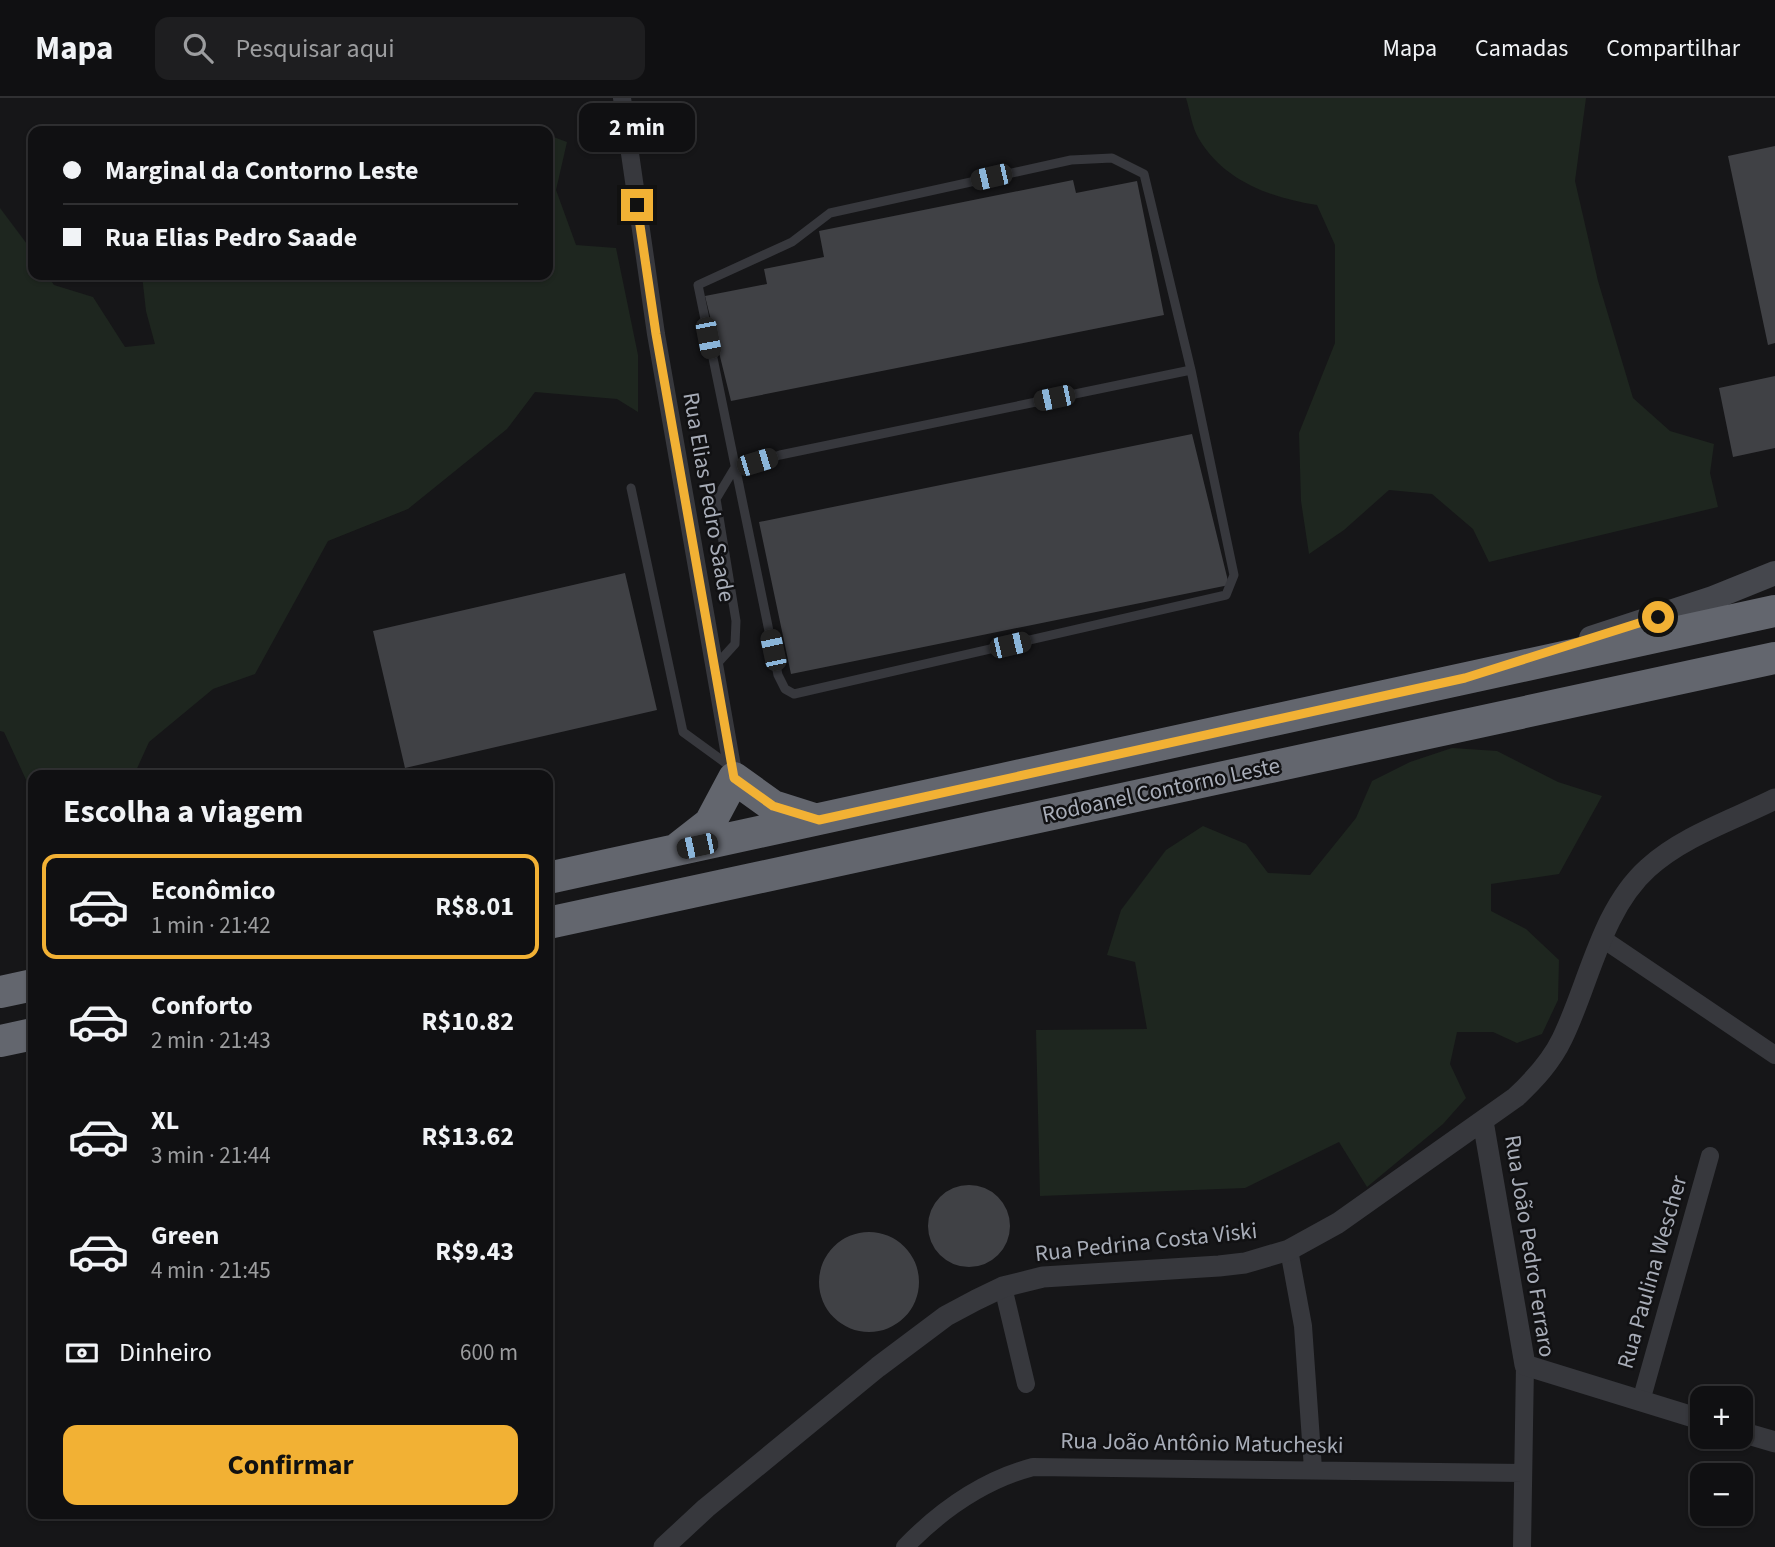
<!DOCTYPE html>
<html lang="pt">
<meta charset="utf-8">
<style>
:root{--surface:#101012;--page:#1e1e20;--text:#f1f3f6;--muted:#9c9d9f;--line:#303032;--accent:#f2b134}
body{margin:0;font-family:"Source Sans 3",sans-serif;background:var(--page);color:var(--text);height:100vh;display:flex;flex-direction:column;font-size:26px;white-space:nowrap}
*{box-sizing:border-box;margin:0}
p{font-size:23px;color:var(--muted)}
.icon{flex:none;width:38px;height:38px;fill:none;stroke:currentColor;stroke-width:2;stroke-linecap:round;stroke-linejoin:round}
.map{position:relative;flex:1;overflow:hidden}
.sheet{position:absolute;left:28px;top:672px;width:525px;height:749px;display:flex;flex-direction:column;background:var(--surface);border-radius:14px;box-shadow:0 2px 5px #0004,0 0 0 2px var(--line)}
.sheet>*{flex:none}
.hud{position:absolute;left:28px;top:28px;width:525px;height:154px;border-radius:14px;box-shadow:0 2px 5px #0004,0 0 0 2px var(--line);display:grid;align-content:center;height:154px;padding:0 35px;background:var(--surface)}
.tools{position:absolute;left:1690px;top:1288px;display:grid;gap:14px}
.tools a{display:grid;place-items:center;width:63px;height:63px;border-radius:14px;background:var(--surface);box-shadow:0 2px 5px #0004,0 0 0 2px var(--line);font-size:35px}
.end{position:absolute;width:32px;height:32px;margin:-16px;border:9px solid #f2b134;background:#111;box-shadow:0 0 0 4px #111}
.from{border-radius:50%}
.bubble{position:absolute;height:49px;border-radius:14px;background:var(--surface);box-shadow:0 2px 5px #0004,0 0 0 2px var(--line);font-size:23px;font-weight:700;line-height:49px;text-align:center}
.car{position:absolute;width:21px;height:42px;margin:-21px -10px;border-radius:9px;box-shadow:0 0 5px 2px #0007;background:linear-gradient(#222 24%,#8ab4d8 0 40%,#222 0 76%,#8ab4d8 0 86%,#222 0)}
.hud b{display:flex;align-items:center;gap:24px;height:66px;font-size:26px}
.hud b+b{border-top:2px solid var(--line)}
.hud i{width:18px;height:18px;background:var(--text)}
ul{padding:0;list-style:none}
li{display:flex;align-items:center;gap:21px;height:105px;margin:0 14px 10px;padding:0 21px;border:4px solid transparent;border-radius:14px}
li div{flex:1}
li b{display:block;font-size:26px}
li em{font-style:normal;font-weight:700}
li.selected{border-color:var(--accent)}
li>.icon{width:63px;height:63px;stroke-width:1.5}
h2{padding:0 35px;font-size:32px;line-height:84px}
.pay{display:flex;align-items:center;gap:18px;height:77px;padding:0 35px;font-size:26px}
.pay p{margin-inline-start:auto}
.action{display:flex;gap:14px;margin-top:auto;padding:14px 35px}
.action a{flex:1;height:80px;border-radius:14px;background:var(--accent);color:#111;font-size:28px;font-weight:700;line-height:80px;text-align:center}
header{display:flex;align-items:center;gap:42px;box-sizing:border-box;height:98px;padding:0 35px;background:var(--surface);border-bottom:2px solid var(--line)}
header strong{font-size:33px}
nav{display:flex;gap:38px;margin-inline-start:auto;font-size:24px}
.search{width:490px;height:63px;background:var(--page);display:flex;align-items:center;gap:18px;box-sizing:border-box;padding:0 24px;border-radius:14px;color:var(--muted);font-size:26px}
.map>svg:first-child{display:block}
</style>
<header>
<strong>Mapa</strong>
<div class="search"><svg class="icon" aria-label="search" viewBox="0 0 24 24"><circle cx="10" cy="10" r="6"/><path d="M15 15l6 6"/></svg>Pesquisar aqui</div>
<nav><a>Mapa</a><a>Camadas</a><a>Compartilhar</a></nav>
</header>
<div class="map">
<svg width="1775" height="1449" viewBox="0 0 1775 1449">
<rect width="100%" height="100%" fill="#161618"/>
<path fill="#1e261f" d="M1186,0H1586L1575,83L1598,183L1633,300L1670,333L1714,346L1710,375L1718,409L1489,464L1473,431L1432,396L1389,392L1344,432L1309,456L1301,403L1299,335L1335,245V147L1317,107C1271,100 1224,83 1199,41C1192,30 1190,13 1186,0Z
M548,37L567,44L556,92L576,147L616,150L638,257V314L617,301L535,294L507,331L408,411L328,443L255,576L213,591L149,644L134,677H33V710L28,686L4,634L0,633V110L33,154V177H47L54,187L93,199L125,249L155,246L146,213L142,177H548Z
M1452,650L1497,653L1558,684L1602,698L1559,776L1491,786V813L1526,831L1559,862L1558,902L1542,936L1517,945L1493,934H1457L1450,966L1466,1000L1443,1026L1367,1089L1339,1044L1245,1090L1040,1098L1036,932L1147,931L1135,864L1107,857L1121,812L1166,752L1203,728L1246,746L1268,775L1310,777L1356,720L1372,683L1410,664Z"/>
<path fill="#404145" d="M1775,48V245L1768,247L1728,58Z
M1073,82L1076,95L1137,83L1164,217L731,303L705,198L767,186L764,171L824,159L819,133Z
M1775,278V350L1733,359L1719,290Z
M1192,336L1229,487L791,576L759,424Z
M625,475L657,612L405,670L373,533Z
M928 1128a41 41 0 1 1 82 0a41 41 0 1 1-82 0Z
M819 1184a50 50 0 1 1 100 0a50 50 0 1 1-100 0Z"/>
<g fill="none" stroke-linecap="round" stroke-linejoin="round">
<path stroke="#37383d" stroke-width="9" d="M1112,60L1144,76L1191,272L1234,477L1226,497L794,596L785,591L778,577L698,187L792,144L830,115L1071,62Z
M631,390L683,634L731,669
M715,568L735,546L736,523L716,401L734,371L780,357L1191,272"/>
<path stroke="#37383d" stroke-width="18" d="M622,0L656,236L734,680
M1603,841L1775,957
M1289,1152L1303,1228L1313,1371
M1003,1189L1026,1286
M1641,1303L1710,1058
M905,1449C940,1413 984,1382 1033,1369L1523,1375
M1522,1449L1525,1267"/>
<path stroke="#37383d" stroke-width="21" d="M1483,1023L1525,1267L1703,1322
M1741,1334L1775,1344
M664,1449L706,1410L878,1269L946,1218L976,1202L1003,1189L1043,1179L1219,1168L1245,1165L1289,1152L1338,1125L1516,999C1534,982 1551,964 1562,941C1589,886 1601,812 1648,770C1683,738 1733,722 1775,701"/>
<path stroke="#45474d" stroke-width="24" d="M1591,540L1713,500L1775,475"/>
<path stroke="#63666e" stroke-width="32" d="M678,750L710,725L734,680L773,708L814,721
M548,780L1775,513
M548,825L1775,560
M0,894L33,887
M0,943L33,936"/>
</g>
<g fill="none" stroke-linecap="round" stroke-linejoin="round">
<path stroke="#f2b134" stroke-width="9" d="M637,107L656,236L734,680L773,708L819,722L1465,580L1658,519"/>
</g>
<g text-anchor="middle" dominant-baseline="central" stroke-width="5" stroke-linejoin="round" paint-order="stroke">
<g font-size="23" fill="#a8adb8" stroke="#111113">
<text transform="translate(709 399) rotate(80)">Rua Elias Pedro Saade</text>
<text transform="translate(1161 692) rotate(-12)">Rodoanel Contorno Leste</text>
<text transform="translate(1146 1144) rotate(-6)">Rua Pedrina Costa Viski</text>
<text transform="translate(1530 1148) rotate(81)">Rua João Pedro Ferraro</text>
<text transform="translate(1652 1174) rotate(-74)">Rua Paulina Wescher</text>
<text transform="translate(1202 1345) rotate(1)">Rua João Antônio Matucheski</text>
</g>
</g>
</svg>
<div class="tools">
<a>+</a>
<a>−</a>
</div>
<i class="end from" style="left:1658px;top:519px"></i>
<i class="end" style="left:637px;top:107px"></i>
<div class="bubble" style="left:579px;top:5px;width:116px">2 min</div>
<i class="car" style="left:991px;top:79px;rotate:257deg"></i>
<i class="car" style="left:708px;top:240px;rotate:169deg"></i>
<i class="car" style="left:1054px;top:300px;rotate:258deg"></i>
<i class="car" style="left:757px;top:364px;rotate:73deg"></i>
<i class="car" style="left:1010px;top:547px;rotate:77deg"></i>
<i class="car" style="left:773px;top:552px;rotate:348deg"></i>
<i class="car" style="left:697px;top:748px;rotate:258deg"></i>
<div class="hud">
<b><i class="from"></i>Marginal da Contorno Leste</b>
<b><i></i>Rua Elias Pedro Saade</b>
</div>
<section class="sheet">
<h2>Escolha a viagem</h2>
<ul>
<li class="selected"><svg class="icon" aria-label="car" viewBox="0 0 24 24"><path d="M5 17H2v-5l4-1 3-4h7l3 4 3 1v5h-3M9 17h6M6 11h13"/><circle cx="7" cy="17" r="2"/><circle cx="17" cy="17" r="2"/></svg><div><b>Econômico</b><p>1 min · 21:42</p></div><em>R$8.01</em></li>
<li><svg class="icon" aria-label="car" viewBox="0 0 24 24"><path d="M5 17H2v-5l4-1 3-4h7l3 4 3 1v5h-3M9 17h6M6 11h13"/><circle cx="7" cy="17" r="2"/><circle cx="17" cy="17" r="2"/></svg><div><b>Conforto</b><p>2 min · 21:43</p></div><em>R$10.82</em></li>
<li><svg class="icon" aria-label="car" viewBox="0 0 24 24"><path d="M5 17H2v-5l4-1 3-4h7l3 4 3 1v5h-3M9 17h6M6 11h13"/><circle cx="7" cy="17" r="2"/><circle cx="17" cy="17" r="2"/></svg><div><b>XL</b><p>3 min · 21:44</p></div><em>R$13.62</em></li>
<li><svg class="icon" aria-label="car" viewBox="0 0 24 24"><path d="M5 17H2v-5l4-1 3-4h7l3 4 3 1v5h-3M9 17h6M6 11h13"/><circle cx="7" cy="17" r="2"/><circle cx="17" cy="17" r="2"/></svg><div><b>Green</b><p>4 min · 21:45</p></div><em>R$9.43</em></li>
</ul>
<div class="pay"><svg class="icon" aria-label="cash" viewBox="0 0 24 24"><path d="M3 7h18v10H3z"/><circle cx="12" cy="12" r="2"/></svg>Dinheiro<p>600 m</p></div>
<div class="action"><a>Confirmar</a></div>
</section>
</div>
